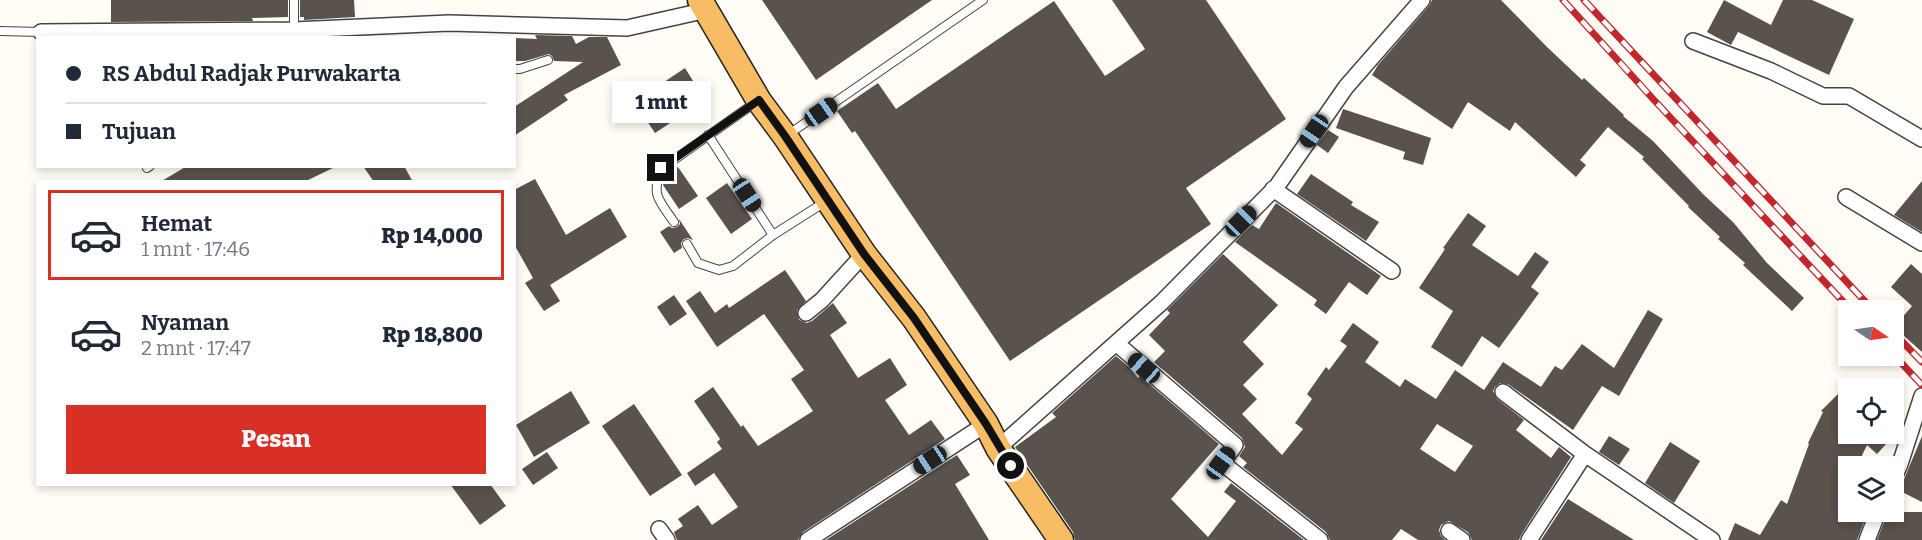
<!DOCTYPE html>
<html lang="id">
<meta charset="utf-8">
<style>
:root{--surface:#fff;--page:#f2f2f3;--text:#1f2937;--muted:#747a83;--line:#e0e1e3;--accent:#d93025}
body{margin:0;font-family:Bitter,serif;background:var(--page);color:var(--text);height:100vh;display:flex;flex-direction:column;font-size:22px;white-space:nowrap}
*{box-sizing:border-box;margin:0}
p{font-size:20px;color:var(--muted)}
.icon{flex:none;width:33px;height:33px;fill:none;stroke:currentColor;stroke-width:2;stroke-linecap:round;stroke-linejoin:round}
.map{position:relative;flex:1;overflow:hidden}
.drawer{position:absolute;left:36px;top:180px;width:480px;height:306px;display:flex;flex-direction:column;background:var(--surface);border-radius:0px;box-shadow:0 3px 9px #0003}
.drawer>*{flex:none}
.guide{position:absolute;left:36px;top:36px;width:480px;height:132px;border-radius:0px;box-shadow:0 3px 9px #0003;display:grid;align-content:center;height:132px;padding:0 30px;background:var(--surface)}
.needle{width:39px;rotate:103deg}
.tools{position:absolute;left:1838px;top:300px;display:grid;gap:12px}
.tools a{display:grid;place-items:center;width:66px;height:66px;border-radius:0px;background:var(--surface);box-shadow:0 3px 9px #0003;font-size:30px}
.end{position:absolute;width:27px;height:27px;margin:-14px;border:8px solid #111;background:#fff;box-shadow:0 0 0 3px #fff}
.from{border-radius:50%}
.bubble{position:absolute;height:42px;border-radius:0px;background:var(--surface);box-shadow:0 3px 9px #0003;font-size:20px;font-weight:800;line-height:42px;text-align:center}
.car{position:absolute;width:18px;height:36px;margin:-18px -9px;border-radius:8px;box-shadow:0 0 4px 2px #0007;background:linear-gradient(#222 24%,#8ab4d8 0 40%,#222 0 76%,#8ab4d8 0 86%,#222 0)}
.guide b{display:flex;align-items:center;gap:21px;height:57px;font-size:22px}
.guide b+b{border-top:2px solid var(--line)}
.guide i{width:15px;height:15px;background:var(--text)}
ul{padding:10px 0 0;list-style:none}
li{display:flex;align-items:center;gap:18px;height:90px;margin:0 12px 9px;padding:0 18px;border:3px solid transparent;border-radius:0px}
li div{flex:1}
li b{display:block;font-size:22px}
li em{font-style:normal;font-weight:800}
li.selected{border-color:var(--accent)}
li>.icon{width:54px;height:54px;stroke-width:1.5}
.action{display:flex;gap:12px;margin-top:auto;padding:12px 30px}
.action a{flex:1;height:69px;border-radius:0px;background:var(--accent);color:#fff;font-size:24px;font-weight:800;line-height:69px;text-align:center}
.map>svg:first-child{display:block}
</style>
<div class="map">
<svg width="1922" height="540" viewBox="0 0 1922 540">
<rect width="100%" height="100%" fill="#fffdf5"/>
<path fill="#5a524d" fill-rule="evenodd" d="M111,0H288V17L252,18L253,21L111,22Z
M300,0H354L355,17L304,20V17H300Z
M762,0H932L816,80Z
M1112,0H1206L1286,119L1186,188L1211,224L1010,361L855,131L852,133L837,111L878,83L896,109L1054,1L1105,76L1145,49Z
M1432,0H1501L1547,47L1582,80L1584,78L1624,115L1623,116L1653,141L1704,195L1733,222L1767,263L1804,298L1792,311L1743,265L1745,263L1718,239L1720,237L1688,207L1689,206L1642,159L1644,157L1608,127L1580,160L1586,165L1576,177L1515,122L1510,131L1468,102L1452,129L1372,75L1378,65L1429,6Z
M1724,0L1771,25L1783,0H1812L1854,19L1829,75L1738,32L1731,45L1707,32Z
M535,35L572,36L576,44L589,37H607L621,65L564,95L568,100L514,136V107L583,62L554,61L552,56L549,54L525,61H514V38L537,39Z
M685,68L705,100L655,133L641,112L653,104L646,94Z
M1343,109L1431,138L1423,165L1403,159L1405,152L1336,128Z
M1328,130L1339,137L1328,153L1317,145Z
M187,166H337L304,182H160Z
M363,166H404L413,182H374Z
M678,167L698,196L679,209L663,185L665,175Z
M1311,174L1353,202L1351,205L1379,222L1366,241L1297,194Z
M535,179L566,235L610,208L627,237L550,285L560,301L544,311L525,283L533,278L514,244V190Z
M1922,181V232L1894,215Z
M727,183L752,219L731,234L706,198Z
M1276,203L1381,276L1367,295L1349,282L1326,314L1314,305L1317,300L1235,242L1252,225L1259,229Z
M1468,213L1486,226L1472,245L1518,276L1535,252L1549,262L1531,287L1539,293L1499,348L1482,336L1462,367L1431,347L1453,311L1419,288L1445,249L1443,248Z
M679,219L693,240L688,238L684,239L681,243L682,248L674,253L660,232L669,226L672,228L677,227L680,224Z
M1223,254L1278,305L1243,342L1264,364L1243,385L1257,399L1242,414L1282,455L1303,429L1295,423L1312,399L1307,394L1326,367L1329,370L1347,346L1340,341L1353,323L1379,342L1365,362L1400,387L1405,379L1436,399L1455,370L1484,390L1503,362L1541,387L1555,366L1562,370L1582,344L1614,368L1648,310L1663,319L1619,396L1602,386L1573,430L1508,384L1500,383L1495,387L1493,391L1497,399L1524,420L1516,430L1551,458L1559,447L1571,457L1521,535L1519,540H1472L1468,532L1449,521L1441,525L1439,530L1441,536L1445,540H1418L1401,529L1392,540H1330L1326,532L1243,467L1247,463L1239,456L1245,447L1242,438L1154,362L1165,351L1149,335L1170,313L1167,310ZM1437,424L1473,446L1455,472L1420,449Z
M1911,264L1922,274V352L1894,327L1912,306L1891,287Z
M785,270L806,301L797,310L799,320L807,323L812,321L833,303L847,323L830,335L858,378L890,358L907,385L885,400L909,435L931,420L945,439L803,532L798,540H677L674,532L683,526L678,519L698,505L712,525L738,507L714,473L695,486L687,473L722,449L717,442L720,439L694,401L713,387L741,427L743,425L758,446L813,411L791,379L804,370L764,314L717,347L686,301L700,291L715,313L727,304L729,308Z
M674,295L687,314L670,326L657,307Z
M1116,356L1129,367L1138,378L1140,376L1219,444L1171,499L1208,537L1236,501L1224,492L1231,483L1304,540H1075L1073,532L1015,447L1056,417L1052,413Z
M571,391L590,423L534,457L516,425Z
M1838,394L1848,404V434H1878L1887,443L1877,454L1867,445L1857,466H1848V512H1868L1857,540H1728L1735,523L1760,535L1781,500L1787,504L1809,444L1808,443L1823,412L1821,411Z
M634,404L682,475L650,496L602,426Z
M1609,436L1630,449L1619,465L1599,452Z
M1922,436V502L1896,489L1902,484Z
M1670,442L1700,461L1674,503L1645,483Z
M547,452L558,468L533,485L522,469Z
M957,455L970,475L955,484L989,540H826Z
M450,484H490L506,506L480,525Z
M1568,499L1634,540H1541Z
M1888,512H1922V540H1877Z"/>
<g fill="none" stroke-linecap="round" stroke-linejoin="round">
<defs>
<path id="service" d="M294,0V30
M0,31L41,32
M514,69H520L548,60
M789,134L983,0
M708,135L773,235
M147,168L150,166
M674,222C659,200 651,196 661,169L756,102
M687,244L698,263L719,270L733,266L773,235L825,202"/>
<path id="minor" d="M41,32L294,30L449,23L627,28L707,10
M1693,41L1771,71L1823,96H1849L1922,139
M1273,189L1392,271
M1846,197L1922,243
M806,313L822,300L864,254
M1116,343L1235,445L1222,463L1320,540
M1503,392L1585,454L1712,540
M998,448L1161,303L1277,186L1346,87L1422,0
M1893,480L1900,464L1922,396
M659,529L667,540
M1449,531L1462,540
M808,540L986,424
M1529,540L1585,454
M1867,540L1878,512"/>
<path id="trunk" d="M700,0L759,101L785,136L864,254L914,318L986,424L998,448L1061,540"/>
</defs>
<use href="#service" stroke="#444" stroke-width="10"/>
<use href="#minor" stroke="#444" stroke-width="18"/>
<use href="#trunk" stroke="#222" stroke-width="27"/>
<use href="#service" stroke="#fff" stroke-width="8"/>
<use href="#minor" stroke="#fff" stroke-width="15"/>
<use href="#trunk" stroke="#f7bc64" stroke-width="24"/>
<defs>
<path id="rail" d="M1563,0L1654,100L1851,310
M1584,0L1873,310
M1893,332L1922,362
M1893,354L1922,385"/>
</defs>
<use href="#rail" stroke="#c4262e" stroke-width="7"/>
<use href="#rail" stroke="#fff" stroke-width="4.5" stroke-dasharray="14" stroke-linecap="butt"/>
</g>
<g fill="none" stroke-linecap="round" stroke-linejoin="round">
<path stroke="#111" stroke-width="8" d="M661,168L759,100L785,136L864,254L914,318L986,424L1011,466"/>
</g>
</svg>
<div class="tools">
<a><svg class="needle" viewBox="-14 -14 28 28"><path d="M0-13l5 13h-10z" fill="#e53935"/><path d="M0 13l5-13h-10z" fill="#747a83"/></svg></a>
<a><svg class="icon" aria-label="locate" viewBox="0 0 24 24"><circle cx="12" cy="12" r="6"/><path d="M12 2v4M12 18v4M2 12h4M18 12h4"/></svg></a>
<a><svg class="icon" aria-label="layers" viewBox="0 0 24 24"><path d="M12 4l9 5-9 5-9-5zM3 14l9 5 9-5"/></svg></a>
</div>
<i class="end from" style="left:1011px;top:466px"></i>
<i class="end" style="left:661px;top:168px"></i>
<div class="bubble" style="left:612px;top:81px;width:99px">1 mnt</div>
<i class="car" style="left:821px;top:112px;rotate:55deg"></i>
<i class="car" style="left:1314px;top:131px;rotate:214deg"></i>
<i class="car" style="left:747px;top:195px;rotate:147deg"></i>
<i class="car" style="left:1241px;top:221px;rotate:45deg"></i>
<i class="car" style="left:1144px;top:368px;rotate:311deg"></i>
<i class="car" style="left:930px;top:460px;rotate:237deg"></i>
<i class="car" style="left:1221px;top:463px;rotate:36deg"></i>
<div class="guide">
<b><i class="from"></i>RS Abdul Radjak Purwakarta</b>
<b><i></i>Tujuan</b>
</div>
<section class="drawer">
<ul>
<li class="selected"><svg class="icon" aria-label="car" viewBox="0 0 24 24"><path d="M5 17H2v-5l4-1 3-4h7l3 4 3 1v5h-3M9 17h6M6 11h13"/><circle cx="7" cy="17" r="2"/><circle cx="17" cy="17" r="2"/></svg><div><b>Hemat</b><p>1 mnt · 17:46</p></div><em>Rp 14,000</em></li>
<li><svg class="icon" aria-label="car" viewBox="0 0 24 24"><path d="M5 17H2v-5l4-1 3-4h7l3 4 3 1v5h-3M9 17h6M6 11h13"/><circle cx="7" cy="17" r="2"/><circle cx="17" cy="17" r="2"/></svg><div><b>Nyaman</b><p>2 mnt · 17:47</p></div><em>Rp 18,800</em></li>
</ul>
<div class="action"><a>Pesan</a></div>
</section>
</div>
